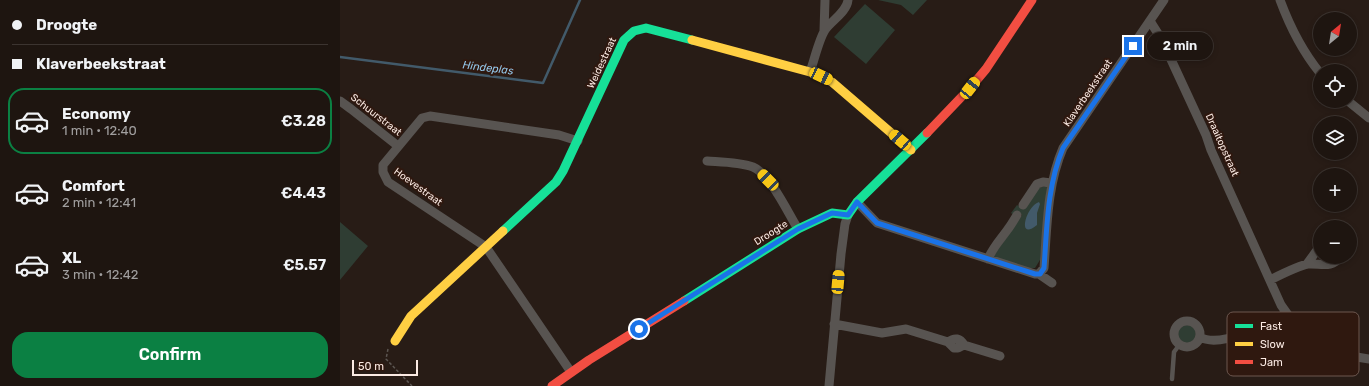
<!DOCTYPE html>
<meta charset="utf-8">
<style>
:root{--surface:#1e1510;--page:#261e19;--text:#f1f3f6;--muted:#a19f9f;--line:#3c3430;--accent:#0b8043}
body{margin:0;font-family:Rubik,sans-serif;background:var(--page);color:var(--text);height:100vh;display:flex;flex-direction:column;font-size:15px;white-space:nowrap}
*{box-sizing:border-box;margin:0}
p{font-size:13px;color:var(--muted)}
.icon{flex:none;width:22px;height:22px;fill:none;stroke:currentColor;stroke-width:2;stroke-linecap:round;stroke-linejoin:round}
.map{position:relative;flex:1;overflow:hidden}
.sheet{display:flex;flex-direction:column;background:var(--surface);width:340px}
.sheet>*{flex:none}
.banner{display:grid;align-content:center;height:88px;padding:0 12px;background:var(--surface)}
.needle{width:26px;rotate:30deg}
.controls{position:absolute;left:973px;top:12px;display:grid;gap:8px}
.controls a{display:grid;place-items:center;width:44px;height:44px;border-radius:50%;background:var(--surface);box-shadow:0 2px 6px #0003,0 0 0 1px var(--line);font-size:20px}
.scale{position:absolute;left:12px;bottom:10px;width:66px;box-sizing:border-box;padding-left:4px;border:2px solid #fbeae3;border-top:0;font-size:11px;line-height:14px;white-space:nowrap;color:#fbeae3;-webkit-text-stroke:3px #2f180f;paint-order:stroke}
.end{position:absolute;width:18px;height:18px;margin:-9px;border:5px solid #1a73e8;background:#fff;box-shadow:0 0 0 2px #fff}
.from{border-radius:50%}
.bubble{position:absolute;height:28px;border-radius:14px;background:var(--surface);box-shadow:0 2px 6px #0003,0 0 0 1px var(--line);font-size:13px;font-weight:600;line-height:28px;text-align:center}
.car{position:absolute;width:12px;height:24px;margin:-12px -6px;border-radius:5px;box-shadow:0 0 3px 1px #0007;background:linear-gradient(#f5c518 24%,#345 0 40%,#f5c518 0 76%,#345 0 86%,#f5c518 0)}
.banner b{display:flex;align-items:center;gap:14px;height:38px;font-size:15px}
.banner b+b{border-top:1px solid var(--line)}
.banner i{width:10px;height:10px;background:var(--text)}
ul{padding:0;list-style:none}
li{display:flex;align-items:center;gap:12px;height:66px;margin:0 8px 6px;padding:0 4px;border:2px solid transparent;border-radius:16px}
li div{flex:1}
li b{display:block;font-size:15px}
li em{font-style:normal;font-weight:600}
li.active{border-color:var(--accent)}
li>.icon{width:36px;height:36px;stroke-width:1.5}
.primary-button{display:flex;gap:8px;margin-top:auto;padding:8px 12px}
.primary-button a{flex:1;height:46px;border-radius:16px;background:var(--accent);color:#fff;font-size:16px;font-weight:600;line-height:46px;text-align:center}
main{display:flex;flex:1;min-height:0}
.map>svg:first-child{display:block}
</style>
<main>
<section class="sheet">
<div class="banner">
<b><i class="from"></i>Droogte</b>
<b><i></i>Klaverbeekstraat</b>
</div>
<ul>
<li class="active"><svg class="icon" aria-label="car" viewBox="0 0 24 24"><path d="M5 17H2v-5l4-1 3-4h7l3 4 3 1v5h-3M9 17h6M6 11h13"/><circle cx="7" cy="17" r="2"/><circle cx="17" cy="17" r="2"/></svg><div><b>Economy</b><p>1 min · 12:40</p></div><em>€3.28</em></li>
<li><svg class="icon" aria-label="car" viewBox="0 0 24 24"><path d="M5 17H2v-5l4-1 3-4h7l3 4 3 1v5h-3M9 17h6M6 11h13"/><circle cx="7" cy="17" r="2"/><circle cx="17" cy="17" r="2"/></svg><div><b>Comfort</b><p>2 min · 12:41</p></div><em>€4.43</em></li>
<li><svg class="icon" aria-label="car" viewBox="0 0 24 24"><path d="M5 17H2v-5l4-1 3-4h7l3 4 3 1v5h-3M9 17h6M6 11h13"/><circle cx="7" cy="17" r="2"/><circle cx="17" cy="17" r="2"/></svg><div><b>XL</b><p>3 min · 12:42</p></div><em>€5.57</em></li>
</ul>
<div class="primary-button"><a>Confirm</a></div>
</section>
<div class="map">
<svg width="1029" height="386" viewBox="0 0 1029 386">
<rect width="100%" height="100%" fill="#281c16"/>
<path fill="#2f3d33" d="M538,0H587L573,15L561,5Z
M525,4L555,30L526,64L494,37Z
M708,186L700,260L695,268H688L653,257L682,215L676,211L674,215L671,213L677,205L683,209L697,188Z
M0,222L28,246L0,280Z
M838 334a9 9 0 1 1 18 0a9 9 0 1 1-18 0Z"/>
<path fill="#425a6a" d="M699,202L700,204L697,213V225C677,242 685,207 699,202Z"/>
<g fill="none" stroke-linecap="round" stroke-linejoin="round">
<path stroke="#425a6a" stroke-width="2.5" d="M0,57L203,83L240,0"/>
<path stroke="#5c5652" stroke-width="1.5" stroke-dasharray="3 2" stroke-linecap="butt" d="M48,349L46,359L72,386"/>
<path stroke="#585451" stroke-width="4.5" d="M832,379L834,352L840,344"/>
<path stroke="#585451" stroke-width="9" d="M940,0C950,27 962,51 980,73
M810,21L822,40L866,135L871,150L941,305C962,338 991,355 1029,359
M484,31L485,0
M470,72C474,61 479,39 485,30C491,21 507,12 508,0
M0,101L11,109L58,146
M1008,101L1029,118
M367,161C381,162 399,162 413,167C430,174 448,213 458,229
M517,202L537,223L695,274H699L704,268C707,228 707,185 723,148L824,0
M683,205L697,184L703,182L711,183
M648,259C653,247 661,239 668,229C671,225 674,220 677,215
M967,264L980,246
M699,274L712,283
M930,280C938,276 961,265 968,264C980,263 992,269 1000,257
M834 334a13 13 0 1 1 26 0a13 13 0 1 1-26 0Z
M494,324L542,333L566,329L608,342L614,348H618L624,345
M860,337C880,349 928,324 946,313
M608,342C615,337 620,338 624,345L660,356
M231,372L146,247L48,182L43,172V165L82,118L90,116L219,135L238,141
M489,386L501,254L505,224L508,215"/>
<path stroke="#16e098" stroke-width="9" d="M163,231L216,182L223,171L284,40L294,31L306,28L352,40
M344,301L458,229L492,213L508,215L517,202L587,133"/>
<path stroke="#ffcf43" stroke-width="9" d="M352,40L470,72L492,82L571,150
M55,341L71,316L163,231"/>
<path stroke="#f24e42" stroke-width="9" d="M587,133L630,88L646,69L692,0
M212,386L249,360L344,301"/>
</g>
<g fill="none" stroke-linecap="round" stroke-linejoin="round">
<path stroke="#1a73e8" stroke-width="5" d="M299,329L458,229L492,213L508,215L517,202L537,223L695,274H700L704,268C707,228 707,186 723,148L793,46"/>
</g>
<g text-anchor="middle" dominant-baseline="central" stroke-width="4" stroke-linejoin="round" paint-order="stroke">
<g font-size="10" fill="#fbeae3" stroke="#2f180f">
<text transform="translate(262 63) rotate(-65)">Weidestraat</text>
<text transform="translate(748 93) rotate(-56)">Klaverbeekstraat</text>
<text transform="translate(36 115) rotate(38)">Schuurstraat</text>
<text transform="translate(882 145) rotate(66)">Draaitopstraat</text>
<text transform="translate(78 187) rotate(36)">Hoevestraat</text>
<text transform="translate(431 233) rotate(-32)">Droogte</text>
</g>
<g font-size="11" font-style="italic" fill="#93c7ea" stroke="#2f180f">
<text transform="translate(148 68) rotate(7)">Hindeplas</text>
</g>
</g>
<rect x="887" y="312" width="132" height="64" rx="6" fill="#2f180f" stroke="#6c574f" stroke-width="1"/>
<rect x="895" y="324" width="18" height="4" fill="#16e098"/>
<rect x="895" y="342" width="18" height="4" fill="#ffcf43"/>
<rect x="895" y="360" width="18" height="4" fill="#f24e42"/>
<g font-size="11" fill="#fbeae3">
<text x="920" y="330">Fast</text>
<text x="920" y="348">Slow</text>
<text x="920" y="366">Jam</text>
</g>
</svg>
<div class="controls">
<a><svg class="needle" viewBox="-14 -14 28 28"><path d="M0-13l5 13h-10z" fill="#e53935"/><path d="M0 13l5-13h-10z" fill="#a19f9f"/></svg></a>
<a><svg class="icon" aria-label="locate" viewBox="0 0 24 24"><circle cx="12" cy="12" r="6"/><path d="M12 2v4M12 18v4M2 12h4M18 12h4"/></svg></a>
<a><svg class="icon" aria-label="layers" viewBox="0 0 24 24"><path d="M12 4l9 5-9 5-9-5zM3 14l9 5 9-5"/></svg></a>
<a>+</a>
<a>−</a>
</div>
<div class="scale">50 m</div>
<i class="end from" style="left:299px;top:329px"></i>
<i class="end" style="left:793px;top:46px"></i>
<div class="bubble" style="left:807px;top:32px;width:66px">2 min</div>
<i class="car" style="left:481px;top:76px;rotate:115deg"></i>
<i class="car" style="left:630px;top:88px;rotate:38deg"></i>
<i class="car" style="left:560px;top:140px;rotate:311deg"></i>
<i class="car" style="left:428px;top:180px;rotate:315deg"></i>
<i class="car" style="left:498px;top:282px;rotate:5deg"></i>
</div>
</main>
